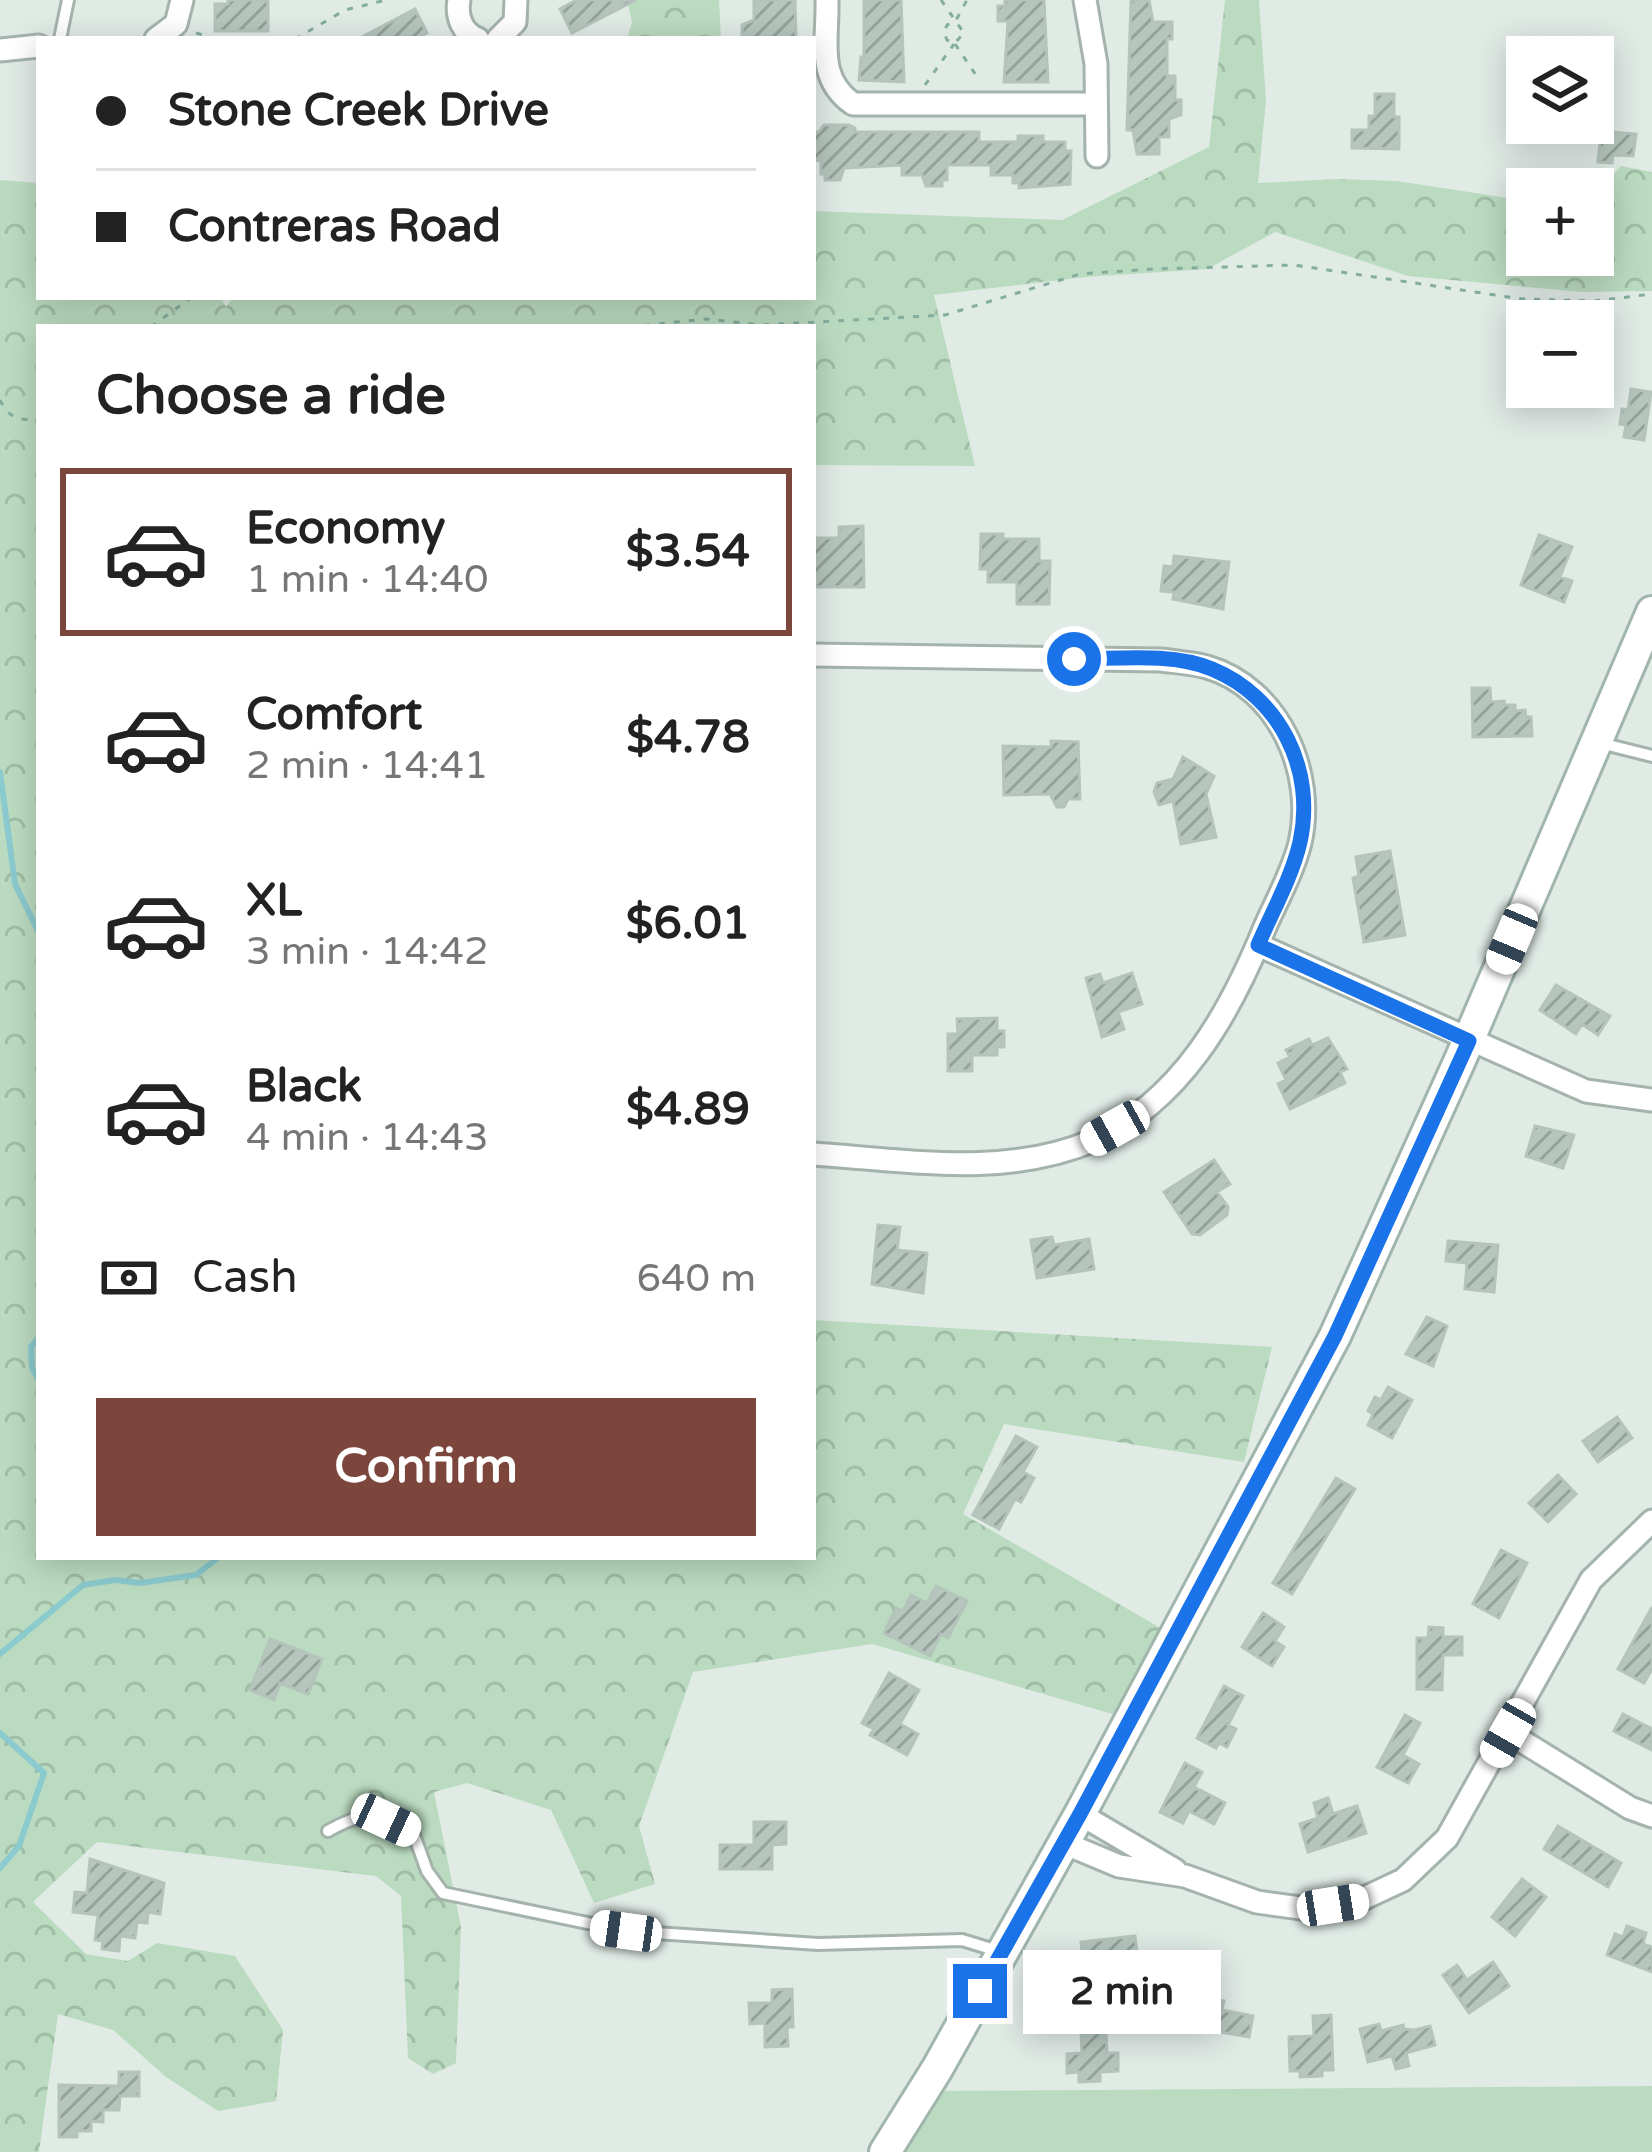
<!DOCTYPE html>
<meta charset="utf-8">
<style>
:root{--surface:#fff;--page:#f6f6f6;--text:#222;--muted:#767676;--line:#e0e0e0;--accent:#7d463d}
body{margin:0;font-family:"Varela Round",sans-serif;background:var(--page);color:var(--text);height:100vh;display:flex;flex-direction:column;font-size:45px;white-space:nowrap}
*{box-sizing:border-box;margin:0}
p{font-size:39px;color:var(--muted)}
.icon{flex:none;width:66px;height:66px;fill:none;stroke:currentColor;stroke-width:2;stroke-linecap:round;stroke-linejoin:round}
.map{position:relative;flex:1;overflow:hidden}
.drawer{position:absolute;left:36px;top:324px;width:780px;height:1236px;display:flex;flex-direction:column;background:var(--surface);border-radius:0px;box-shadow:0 6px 30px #0003}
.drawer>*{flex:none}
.banner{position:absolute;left:36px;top:36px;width:780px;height:264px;border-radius:0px;box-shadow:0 6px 30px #0003;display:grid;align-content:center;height:264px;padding:0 60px;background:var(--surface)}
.fabs{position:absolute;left:1506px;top:36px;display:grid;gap:24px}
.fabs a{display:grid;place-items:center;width:108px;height:108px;border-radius:0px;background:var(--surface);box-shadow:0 6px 30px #0003;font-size:60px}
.end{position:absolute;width:54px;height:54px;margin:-27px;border:15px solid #1a73e8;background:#fff;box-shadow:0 0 0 6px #fff}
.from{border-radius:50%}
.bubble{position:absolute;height:84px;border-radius:0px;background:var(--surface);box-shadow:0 6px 30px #0003;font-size:39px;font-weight:800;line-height:84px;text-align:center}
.car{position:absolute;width:36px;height:72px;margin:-36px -18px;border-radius:15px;box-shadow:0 0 9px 3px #0007;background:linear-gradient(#fff 24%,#345 0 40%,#fff 0 76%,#345 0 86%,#fff 0)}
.banner b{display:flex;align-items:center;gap:42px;height:114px;font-size:45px}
.banner b+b{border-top:3px solid var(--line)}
.banner i{width:30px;height:30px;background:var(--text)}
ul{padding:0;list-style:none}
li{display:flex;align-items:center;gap:36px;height:168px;margin:0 24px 18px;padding:0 36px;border:6px solid transparent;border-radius:0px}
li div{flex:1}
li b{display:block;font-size:45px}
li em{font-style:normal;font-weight:800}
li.current{border-color:var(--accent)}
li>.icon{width:108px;height:108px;stroke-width:1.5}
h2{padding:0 60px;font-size:54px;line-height:144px}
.pay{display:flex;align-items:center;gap:30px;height:132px;padding:0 60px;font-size:45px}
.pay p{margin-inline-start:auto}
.cta{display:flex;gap:24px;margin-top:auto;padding:24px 60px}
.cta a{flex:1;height:138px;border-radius:0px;background:var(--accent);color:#fff;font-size:48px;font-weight:800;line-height:138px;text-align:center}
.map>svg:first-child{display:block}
</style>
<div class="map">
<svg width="1652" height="2152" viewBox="0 0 1652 2152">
<defs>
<pattern id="forest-crowns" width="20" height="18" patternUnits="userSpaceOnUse" patternTransform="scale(3)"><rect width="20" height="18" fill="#bbdbc0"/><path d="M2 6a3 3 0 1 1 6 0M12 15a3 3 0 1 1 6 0" fill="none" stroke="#a0bda5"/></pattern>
<pattern id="building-hatch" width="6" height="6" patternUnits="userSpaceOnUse" patternTransform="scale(3)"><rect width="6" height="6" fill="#b6c6be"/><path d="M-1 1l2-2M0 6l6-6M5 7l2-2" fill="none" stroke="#94a29b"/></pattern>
</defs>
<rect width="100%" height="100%" fill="#e1ebe6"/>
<path fill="#bbdbc0" d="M1652,2086V2152H893L930,2091Z"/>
<path fill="url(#forest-crowns)" d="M627,0H719L721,39H627L632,22Z
M1225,0H1259L1266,101L1258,183L1338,179L1397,181L1527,201V255H1593V197L1621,166L1652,172V291L1582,292L1408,276L1275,232L1207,269L1086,277L934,295L975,466L813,465V327H39V1557H813V1320L1272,1347L1244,1462L1004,1424L963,1514L1164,1630L1119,1716L872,1644L693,1672L639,1826L655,1884L594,1903L551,1810L467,1783L434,1792L461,1927L456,2063L433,2074L408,2058L401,1896L376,1876L97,1842L33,1902L86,1954L128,1961L157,1943L235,1956L283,2030L276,2101L218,2111L166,2077L113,2030L58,2014L39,2152H0V180L39,183V297H220L226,307L233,297H813V211L1062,220L1209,147Z"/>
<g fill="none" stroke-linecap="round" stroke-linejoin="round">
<path stroke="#8bcace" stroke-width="6" d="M0,772L15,884L39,933
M39,1337L31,1347L32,1368L39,1380
M0,1654L83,1585L115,1580L140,1583L196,1575L219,1557
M0,1733L44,1773L19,1846L0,1868"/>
</g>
<path fill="url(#building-hatch)" stroke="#b4c4bc" stroke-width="3" d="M228,0H268V31H215V4H228Z
M577,0H636L572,33L560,9Z
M763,0H795L796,39H742V25L754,20V1Z
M864,0H901L904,82L859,80L861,57H864Z
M1005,0H1044L1048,82H1004L1008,21H998V6H1005Z
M1131,0H1149L1153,22H1172V39H1167V76H1175V100H1181V115L1169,119V137H1159V154H1137L1133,130H1127Z
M415,9L427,33L416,39H358Z
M1375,94H1394V117H1399V149L1352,148V130H1369V116H1375Z
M824,125H849L855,128V132H979V142H1018V136H1043V142H1065V151H1071L1070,184L1019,188V183H1013V175H991V165H947V180H942V186H926L922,175H902V165L844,168L840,180H825V174H821V161L813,160V132H819Z
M1601,131L1636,134L1633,156L1613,155L1612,163L1598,162Z
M1631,389L1651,392L1644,440L1624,437L1626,425L1620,424L1622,409L1628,410Z
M863,526L864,587H813V538H839V527Z
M981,534H1003V539H1039V561H1050L1049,604H1017V582H988V569H980Z
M1539,535L1572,547L1560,577L1572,581L1564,602L1521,585Z
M1174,556L1229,562L1223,609L1173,599L1174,592L1161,591L1164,566L1173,567Z
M1472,688H1490L1491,702L1504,701V705H1515V711L1525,710L1526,717H1531L1532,736L1473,737Z
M1051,741L1078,742L1080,799H1068L1064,807H1057L1050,794L1004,795L1003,746L1051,747Z
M1183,757L1214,776L1206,794L1216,837L1181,844L1173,801L1159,805L1154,792L1157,783L1173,779Z
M1390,851L1405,935L1364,942L1353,878L1359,876L1356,857Z
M1132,973L1142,1004L1118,1012L1124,1029L1102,1037L1086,978L1100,974L1103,983Z
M1556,985L1610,1016L1598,1035L1582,1024L1576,1034L1540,1010Z
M997,1018V1031H1004V1047H997V1055H972V1071H948V1034H958L957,1019Z
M1328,1038L1347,1069L1340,1072L1345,1083L1290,1109L1278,1084L1286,1080L1278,1063L1290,1057L1286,1050L1309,1039L1312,1045Z
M1535,1126L1574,1135L1563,1168L1526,1156Z
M1214,1160L1230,1184L1217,1192L1228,1207L1227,1215L1200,1235L1192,1234L1164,1192Z
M878,1225L900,1227L897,1250L927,1253L923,1293L872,1284Z
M1052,1237L1054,1245L1089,1239L1094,1269L1037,1278L1031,1240Z
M1448,1241L1498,1245L1494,1292L1465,1289L1467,1263L1446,1261Z
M1427,1317L1447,1326L1433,1366L1406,1354Z
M1388,1387L1412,1400L1392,1438L1368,1425L1373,1414L1368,1411L1375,1397L1381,1400Z
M1617,1417L1632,1438L1598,1462L1583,1441Z
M1016,1436L1037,1447L1023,1472L1034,1478L1021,1502L1015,1499L999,1529L973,1515Z
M1558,1475L1576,1494L1548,1522L1529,1503Z
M1336,1478L1355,1489L1292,1594L1273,1583Z
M1501,1550L1527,1563L1499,1618L1473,1604Z
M936,1586L967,1601L948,1638L941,1634L930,1656L884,1633L896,1608L903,1611L911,1595L927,1603Z
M1652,1607V1669L1644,1683L1618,1669Z
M1263,1613L1284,1627L1275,1641L1284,1647L1272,1666L1242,1647Z
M1429,1627L1443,1628V1637H1462V1655H1443L1442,1690L1417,1689V1638H1428Z
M270,1639L322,1659L308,1694L280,1683L274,1700L250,1690Z
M889,1673L919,1690L900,1724L918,1734L907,1755L870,1735L874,1729L862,1723Z
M1224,1686L1243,1696L1228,1725L1236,1729L1227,1747L1219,1743L1216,1748L1197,1738Z
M1623,1714L1652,1729V1750L1614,1731Z
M1405,1715L1420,1723L1403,1755L1419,1764L1408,1783L1377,1767Z
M1185,1763L1202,1772L1194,1787L1225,1803L1214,1824L1189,1811L1183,1823L1160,1812Z
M1328,1798L1333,1814L1357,1806L1366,1833L1308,1852L1300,1824L1318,1818L1314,1803Z
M754,1822H786V1844L772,1845V1869H720V1845H754Z
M1558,1826L1621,1863L1608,1887L1544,1849Z
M90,1859L164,1883L160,1914L148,1912L147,1923L137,1922L135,1938L120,1936L119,1951L102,1949L103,1941L95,1940L98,1915L73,1912L75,1892L87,1893Z
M1522,1879L1546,1897L1515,1936L1492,1917Z
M1627,1926L1646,1933L1643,1944L1652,1947V1972L1607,1955L1615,1934L1623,1937Z
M1135,1936L1139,1969L1123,1970L1125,1988L1096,1992L1094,1974L1084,1975L1081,1942Z
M1493,1962L1509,1986L1469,2013L1443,1975L1457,1965L1467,1980Z
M792,1989L793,2027H787L788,2046L765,2047V2023L750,2024L749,2003H772V1990Z
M1204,1997L1224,2001L1222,2010L1253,2016L1249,2037L1198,2028Z
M1331,2015L1333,2070H1322V2076L1300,2077V2071H1290L1289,2037L1314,2036L1313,2016Z
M1379,2024L1381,2031L1403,2025L1404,2029L1415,2030L1430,2026L1435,2045L1406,2053L1409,2066L1396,2069L1392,2056L1368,2062L1360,2029Z
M1081,2033H1106L1107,2053H1118V2071L1100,2072V2081L1079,2082V2072L1067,2073V2054L1082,2053Z
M119,2072H139V2096H120L119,2110H103V2122L91,2121V2131H77V2137H59V2085L119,2086Z"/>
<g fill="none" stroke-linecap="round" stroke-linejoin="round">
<defs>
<path id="lane" d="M60,39L68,0
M1600,743L1652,756
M328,1831C366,1810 374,1814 413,1832L427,1871L443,1893L626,1931L818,1944L962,1940L998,1951"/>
<path id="street" d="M459,0C456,16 462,33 478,39
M827,0C828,42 816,78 853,104H1096
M1085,0L1096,64L1097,156
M156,39L176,24L182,0
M498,39L515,22L516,0
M0,50L39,46
M813,655L1161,660C1176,662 1192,663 1207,667C1279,688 1316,773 1300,843C1293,871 1277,900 1265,927C1230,1013 1181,1102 1092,1141C1005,1178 905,1160 813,1154
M1258,945L1586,1091L1652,1100
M1509,1733L1630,1808L1652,1816
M1080,1814L1175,1870
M1064,1843L1119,1866L1185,1876L1257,1902L1308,1909L1358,1901L1403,1880L1447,1838L1591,1580L1652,1521"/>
<path id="secondary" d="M885,2152L937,2069L1080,1814L1335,1336L1460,1060L1652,612"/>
</defs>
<use href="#lane" stroke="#a4b3ac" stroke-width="16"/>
<use href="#street" stroke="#a4b3ac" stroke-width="27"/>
<use href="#secondary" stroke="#a0b6ac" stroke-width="36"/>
<path stroke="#83ad9c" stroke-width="3" stroke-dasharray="6 9" stroke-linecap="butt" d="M941,0L964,33L955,43L947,40L944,33L947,25L955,22L967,0
M196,33L217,39
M295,39L345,10L386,0
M955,44L980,81
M925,85L954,44
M151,327L192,297
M629,327L706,319L762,325L945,315L1080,274L1153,269L1294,265L1522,299L1594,301L1652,294
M0,400C9,418 19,422 39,418"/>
<use href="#lane" stroke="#fff" stroke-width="10"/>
<use href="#street" stroke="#fff" stroke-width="21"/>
<use href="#secondary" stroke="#fff" stroke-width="30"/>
</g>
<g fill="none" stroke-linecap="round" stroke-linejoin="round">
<path stroke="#1a73e8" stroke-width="15" d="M980,1991L1080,1814L1335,1336L1469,1041L1258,945C1272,912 1292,877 1300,842C1316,770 1280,697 1212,669C1172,652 1117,659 1074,659"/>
</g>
</svg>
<div class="fabs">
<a><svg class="icon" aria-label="layers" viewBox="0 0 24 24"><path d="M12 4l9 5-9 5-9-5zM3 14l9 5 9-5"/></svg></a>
<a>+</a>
<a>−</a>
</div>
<i class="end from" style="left:1074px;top:659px"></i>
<i class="end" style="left:980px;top:1991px"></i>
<div class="bubble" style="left:1023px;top:1950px;width:198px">2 min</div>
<i class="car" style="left:1512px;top:939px;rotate:203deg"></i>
<i class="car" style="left:1115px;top:1128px;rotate:241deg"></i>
<i class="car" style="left:1508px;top:1733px;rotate:210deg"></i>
<i class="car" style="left:386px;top:1820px;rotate:115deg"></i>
<i class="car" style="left:1333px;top:1905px;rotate:81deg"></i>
<i class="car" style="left:626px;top:1931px;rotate:278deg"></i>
<div class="banner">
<b><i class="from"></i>Stone Creek Drive</b>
<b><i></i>Contreras Road</b>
</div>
<section class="drawer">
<h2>Choose a ride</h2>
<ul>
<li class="current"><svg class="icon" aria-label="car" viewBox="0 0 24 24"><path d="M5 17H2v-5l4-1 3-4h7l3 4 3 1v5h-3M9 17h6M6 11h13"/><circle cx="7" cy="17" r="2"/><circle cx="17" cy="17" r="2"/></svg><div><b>Economy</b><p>1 min · 14:40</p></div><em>$3.54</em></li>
<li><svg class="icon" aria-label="car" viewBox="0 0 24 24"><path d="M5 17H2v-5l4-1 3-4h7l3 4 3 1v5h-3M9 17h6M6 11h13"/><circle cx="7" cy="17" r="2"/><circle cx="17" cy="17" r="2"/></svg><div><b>Comfort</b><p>2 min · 14:41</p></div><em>$4.78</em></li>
<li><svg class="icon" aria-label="car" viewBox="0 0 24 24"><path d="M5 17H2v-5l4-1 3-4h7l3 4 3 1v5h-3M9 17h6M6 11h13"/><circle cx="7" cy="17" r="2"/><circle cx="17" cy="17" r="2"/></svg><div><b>XL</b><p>3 min · 14:42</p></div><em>$6.01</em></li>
<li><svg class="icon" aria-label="car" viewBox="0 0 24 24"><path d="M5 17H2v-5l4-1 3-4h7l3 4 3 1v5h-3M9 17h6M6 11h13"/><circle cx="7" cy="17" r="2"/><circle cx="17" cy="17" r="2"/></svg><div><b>Black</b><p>4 min · 14:43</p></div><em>$4.89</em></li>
</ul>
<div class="pay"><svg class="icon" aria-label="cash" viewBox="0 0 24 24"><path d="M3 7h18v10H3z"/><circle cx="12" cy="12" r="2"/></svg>Cash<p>640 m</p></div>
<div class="cta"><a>Confirm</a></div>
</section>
</div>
